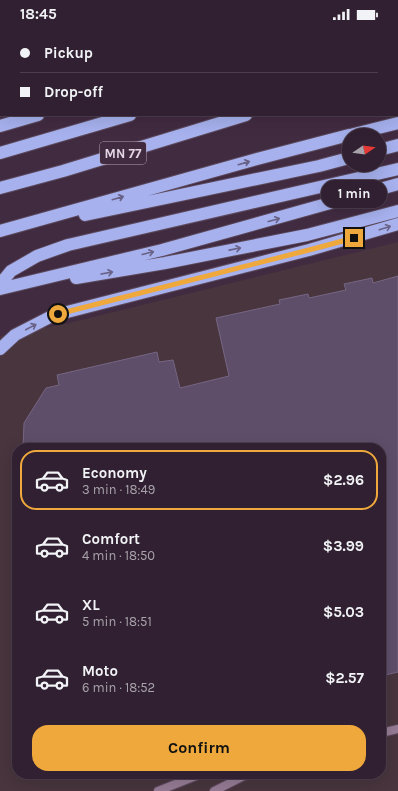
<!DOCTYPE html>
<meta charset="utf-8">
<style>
:root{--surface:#312031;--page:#392839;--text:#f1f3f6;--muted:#a8a3ab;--line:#4c3e4d;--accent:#eea83c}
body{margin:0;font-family:Karla,sans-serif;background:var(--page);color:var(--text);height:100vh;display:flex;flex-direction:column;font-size:15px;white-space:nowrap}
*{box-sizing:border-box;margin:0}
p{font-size:13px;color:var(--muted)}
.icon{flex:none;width:22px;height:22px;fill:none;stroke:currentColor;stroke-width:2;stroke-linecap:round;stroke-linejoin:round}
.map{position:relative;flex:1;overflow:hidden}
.panel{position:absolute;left:12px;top:415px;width:374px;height:336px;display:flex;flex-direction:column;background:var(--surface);border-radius:16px;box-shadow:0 4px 16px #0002,0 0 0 1px var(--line)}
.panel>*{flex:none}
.top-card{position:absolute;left:0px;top:0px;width:398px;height:88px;box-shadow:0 4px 16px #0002,0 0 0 1px var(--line);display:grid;align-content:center;height:88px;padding:0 20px;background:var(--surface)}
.needle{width:26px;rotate:77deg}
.tools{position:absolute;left:342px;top:100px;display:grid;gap:8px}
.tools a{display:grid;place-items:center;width:44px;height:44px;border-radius:50%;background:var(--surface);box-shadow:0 4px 16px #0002,0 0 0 1px var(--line);font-size:20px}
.end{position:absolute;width:18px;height:18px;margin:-9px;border:5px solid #eea83c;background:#111;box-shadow:0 0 0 2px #111}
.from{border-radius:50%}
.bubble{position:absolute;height:28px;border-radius:14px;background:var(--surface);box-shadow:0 4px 16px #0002,0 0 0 1px var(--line);font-size:13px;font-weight:700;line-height:28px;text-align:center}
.top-card b{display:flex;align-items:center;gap:14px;height:38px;font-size:15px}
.top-card b+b{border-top:1px solid var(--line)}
.top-card i{width:10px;height:10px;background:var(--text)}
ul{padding:7px 0 0;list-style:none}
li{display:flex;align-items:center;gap:12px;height:60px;margin:0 8px 6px;padding:0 12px;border:2px solid transparent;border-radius:16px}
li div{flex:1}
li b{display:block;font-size:15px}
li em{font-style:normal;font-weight:700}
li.current{border-color:var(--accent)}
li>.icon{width:36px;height:36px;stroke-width:1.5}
.cta{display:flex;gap:8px;margin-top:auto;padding:8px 20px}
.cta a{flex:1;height:46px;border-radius:16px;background:var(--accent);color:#111;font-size:16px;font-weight:700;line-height:46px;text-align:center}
.status{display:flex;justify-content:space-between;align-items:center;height:28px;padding:0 20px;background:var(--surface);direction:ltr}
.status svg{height:11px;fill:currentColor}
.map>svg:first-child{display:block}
</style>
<div class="status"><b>18:45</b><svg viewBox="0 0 49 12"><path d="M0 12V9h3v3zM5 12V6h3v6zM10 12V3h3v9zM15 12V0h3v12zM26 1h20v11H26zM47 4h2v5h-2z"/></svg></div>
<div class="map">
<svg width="398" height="763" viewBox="0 0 398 763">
<rect width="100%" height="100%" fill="#412b41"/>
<path fill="#48353e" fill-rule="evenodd" d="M398,214V763H0V308L65,296ZM17,420H381V746H17Z"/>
<path fill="#5e4e6a" stroke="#776683" d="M398,248V644L381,648V420H23L24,395L46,360L59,357L57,347L157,324L159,334L173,332L180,360L229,348L216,290L280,276L279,272L308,266L309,270L346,262L344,256L372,250L373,255Z"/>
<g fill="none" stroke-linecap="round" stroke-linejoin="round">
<defs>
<path id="minor" d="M381,705L398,701
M158,763L201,746
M214,763L248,746"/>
<path id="motorway" d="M130,1L134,0
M166,1L169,0
M245,1L249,0
M319,1L322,0
M397,7L398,6
M0,30H1
M397,41L398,40
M0,48H1
M0,72H1
M0,98L38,87
M350,107L398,95
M379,122L398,117
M0,125L130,87
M0,160L63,143L246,87
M85,187L319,138L349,130
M0,203L257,131L349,107
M76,250L165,235L307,207L398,183
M0,256L11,243L37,228L68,217L398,141
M0,261L162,222L398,156
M0,321L15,307L50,289L67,284L309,222L398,196"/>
</defs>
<use href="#minor" stroke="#5c495c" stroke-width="10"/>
<use href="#motorway" stroke="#5c495c" stroke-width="14"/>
<use href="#minor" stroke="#957b94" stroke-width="8"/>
<use href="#motorway" stroke="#a6b1ee" stroke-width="12"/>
</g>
<defs><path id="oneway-shaft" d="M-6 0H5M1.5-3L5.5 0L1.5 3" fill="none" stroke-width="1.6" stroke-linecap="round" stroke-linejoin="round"/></defs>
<g stroke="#696186">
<use href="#oneway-shaft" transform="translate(244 135) rotate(-16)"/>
<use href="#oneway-shaft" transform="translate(118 170) rotate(-16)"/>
<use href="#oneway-shaft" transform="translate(274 192) rotate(-15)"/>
<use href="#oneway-shaft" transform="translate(385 200) rotate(-18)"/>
<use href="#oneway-shaft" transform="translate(235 221) rotate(-11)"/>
<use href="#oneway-shaft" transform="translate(148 225) rotate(-14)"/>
<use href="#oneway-shaft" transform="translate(107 245) rotate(-10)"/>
<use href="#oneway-shaft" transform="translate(31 299) rotate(-28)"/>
</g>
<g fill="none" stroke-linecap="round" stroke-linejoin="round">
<path stroke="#eea83c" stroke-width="5" d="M58,286L309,222L354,210"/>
</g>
<g text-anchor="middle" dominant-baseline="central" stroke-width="3" stroke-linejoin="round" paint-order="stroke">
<rect fill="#412b41" stroke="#b4a3b3" stroke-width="1" x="100" y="114" width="46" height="22" rx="3"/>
<g font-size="13" font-weight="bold" fill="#e5d6e4">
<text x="123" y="125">MN 77</text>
</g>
</g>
</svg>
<div class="tools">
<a><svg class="needle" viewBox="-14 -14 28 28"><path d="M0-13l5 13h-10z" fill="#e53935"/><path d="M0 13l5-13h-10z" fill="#a8a3ab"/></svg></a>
</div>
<i class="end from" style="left:58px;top:286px"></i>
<i class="end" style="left:354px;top:210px"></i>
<div class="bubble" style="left:321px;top:152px;width:66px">1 min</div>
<div class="top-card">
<b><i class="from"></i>Pickup</b>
<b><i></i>Drop-off</b>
</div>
<section class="panel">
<ul>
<li class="current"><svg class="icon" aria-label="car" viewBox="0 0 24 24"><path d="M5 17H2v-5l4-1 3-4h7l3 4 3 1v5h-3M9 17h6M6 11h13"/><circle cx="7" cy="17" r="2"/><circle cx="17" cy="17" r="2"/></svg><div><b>Economy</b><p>3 min · 18:49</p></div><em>$2.96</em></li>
<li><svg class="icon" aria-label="car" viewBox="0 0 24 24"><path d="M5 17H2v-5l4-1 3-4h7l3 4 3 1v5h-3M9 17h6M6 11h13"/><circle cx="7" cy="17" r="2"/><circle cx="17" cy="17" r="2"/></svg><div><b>Comfort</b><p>4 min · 18:50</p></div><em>$3.99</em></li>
<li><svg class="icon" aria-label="car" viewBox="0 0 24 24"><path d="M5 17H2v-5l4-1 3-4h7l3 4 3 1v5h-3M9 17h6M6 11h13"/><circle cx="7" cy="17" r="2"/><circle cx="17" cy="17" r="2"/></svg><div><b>XL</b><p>5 min · 18:51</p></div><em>$5.03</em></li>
<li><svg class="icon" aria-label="car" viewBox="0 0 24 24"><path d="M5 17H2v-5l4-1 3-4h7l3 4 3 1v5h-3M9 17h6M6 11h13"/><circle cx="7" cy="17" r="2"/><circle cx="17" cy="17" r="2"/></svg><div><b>Moto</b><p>6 min · 18:52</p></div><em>$2.57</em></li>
</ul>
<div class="cta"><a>Confirm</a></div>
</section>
</div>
